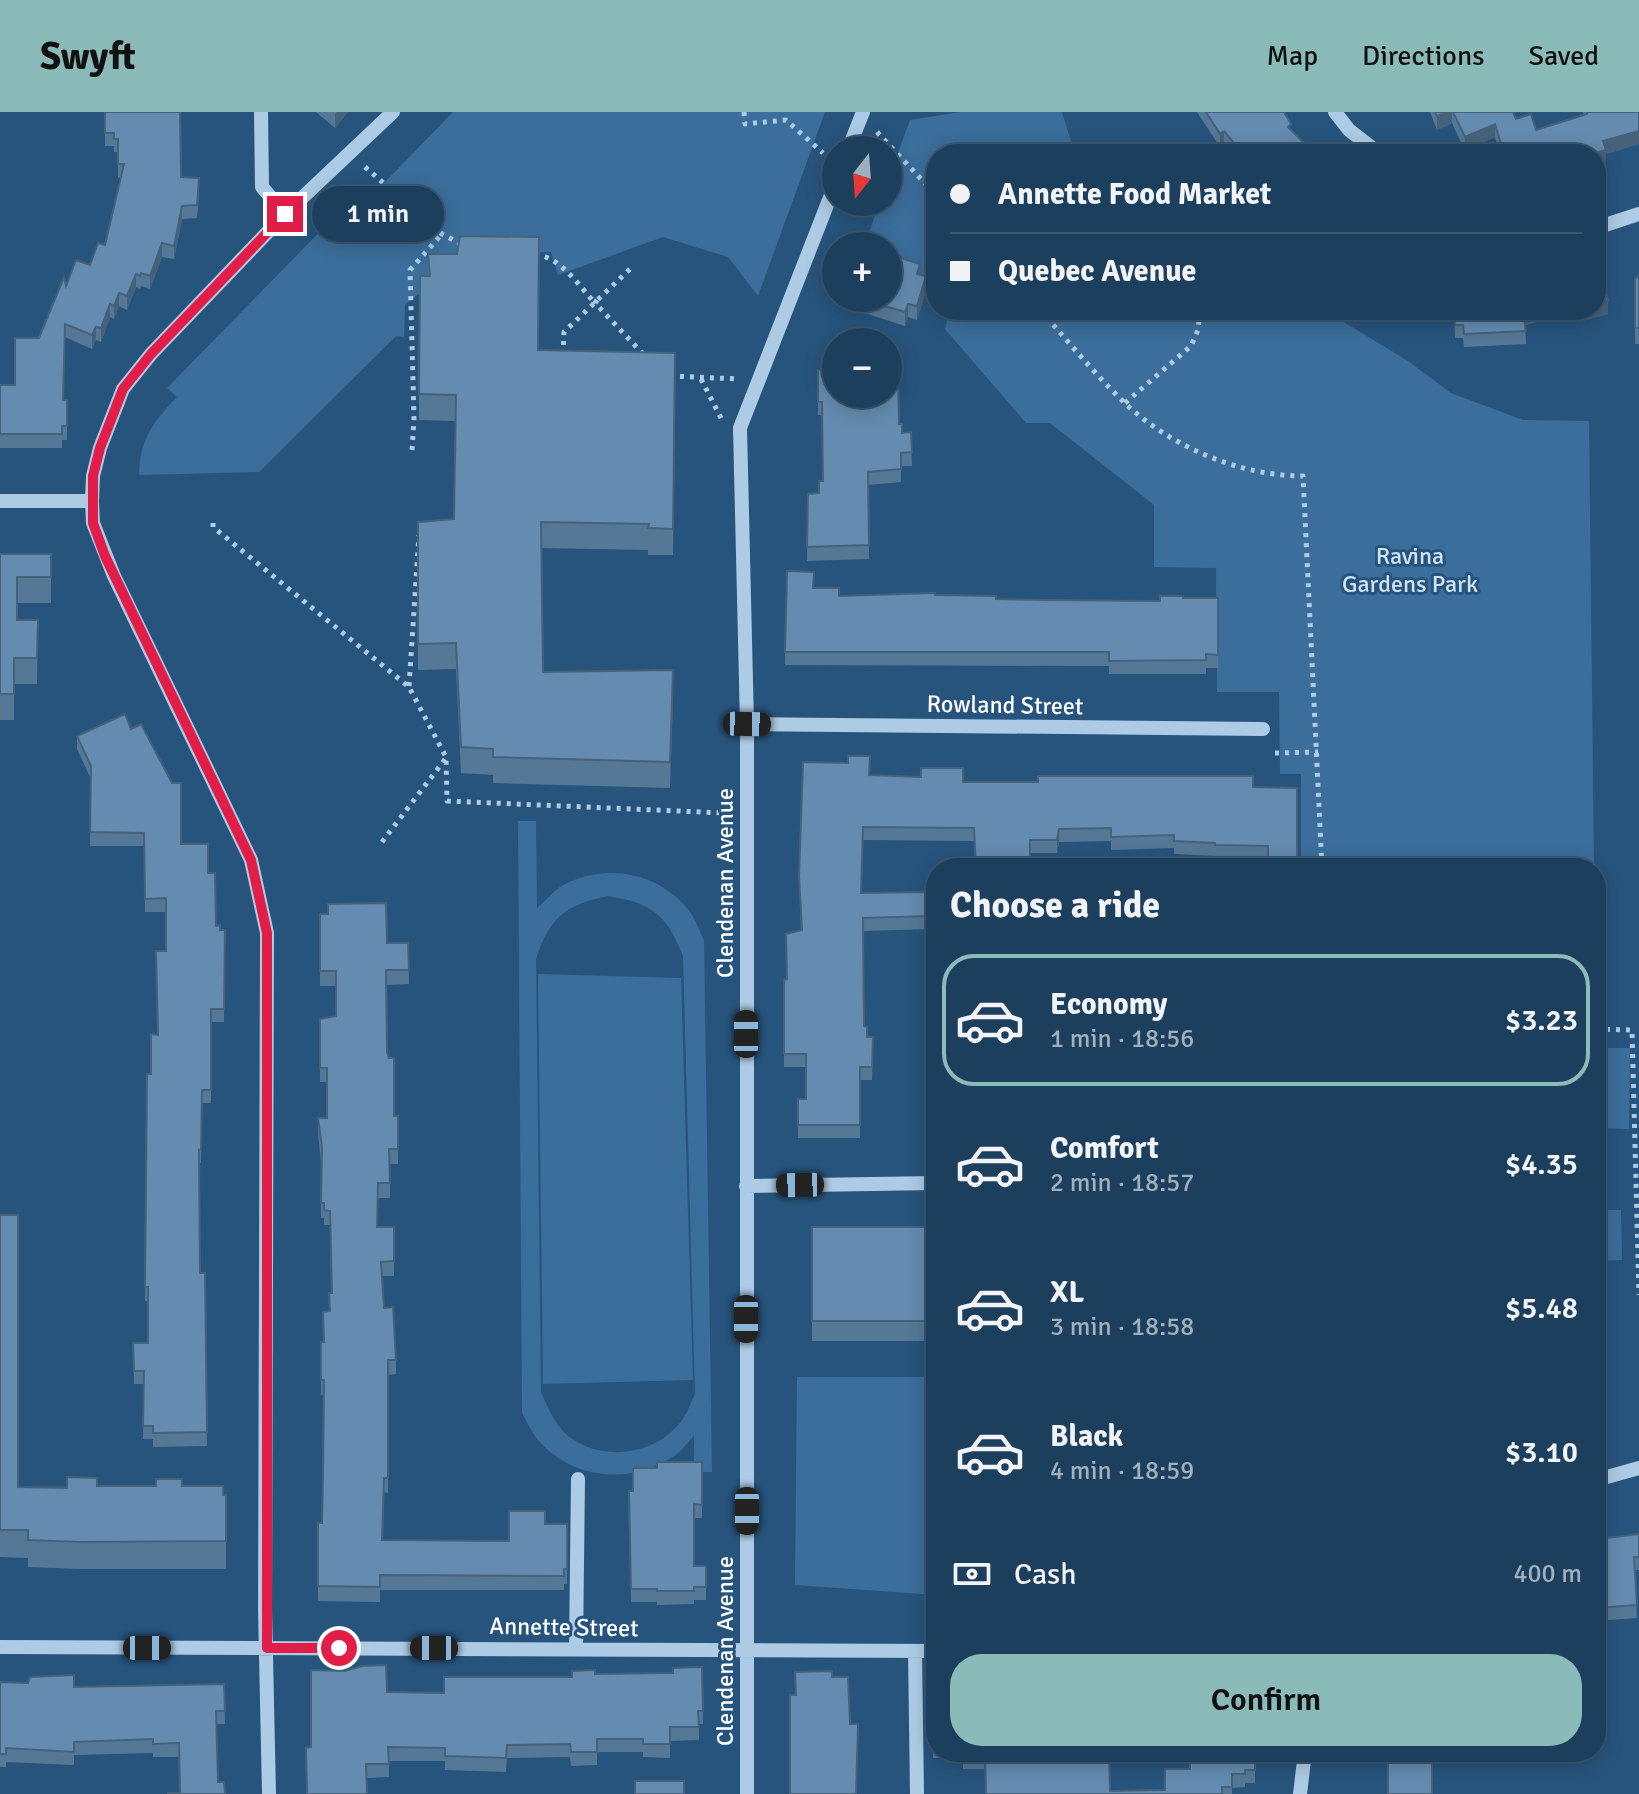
<!DOCTYPE html>
<meta charset="utf-8">
<style>
:root{--surface:#1d3f5e;--page:#254664;--text:#f1f3f6;--muted:#a0afbc;--line:#3b5873;--accent:#8bbbb9}
body{margin:0;font-family:Signika,sans-serif;background:var(--page);color:var(--text);height:100vh;display:flex;flex-direction:column;font-size:30px;white-space:nowrap}
*{box-sizing:border-box;margin:0}
p{font-size:26px;color:var(--muted)}
.icon{flex:none;width:44px;height:44px;fill:none;stroke:currentColor;stroke-width:2;stroke-linecap:round;stroke-linejoin:round}
.map{position:relative;flex:1;overflow:hidden}
.sheet{position:absolute;left:926px;top:746px;width:680px;height:904px;display:flex;flex-direction:column;background:var(--surface);border-radius:32px;box-shadow:0 4px 20px #0003,0 0 0 2px var(--line)}
.sheet>*{flex:none}
.hud{position:absolute;left:926px;top:32px;width:680px;height:176px;border-radius:32px;box-shadow:0 4px 20px #0003,0 0 0 2px var(--line);display:grid;align-content:center;height:176px;padding:0 24px;background:var(--surface)}
.needle{width:52px;rotate:197deg}
.controls{position:absolute;left:822px;top:24px;display:grid;gap:16px}
.controls a{display:grid;place-items:center;width:80px;height:80px;border-radius:50%;background:var(--surface);box-shadow:0 4px 20px #0003,0 0 0 2px var(--line);font-size:40px}
.end{position:absolute;width:36px;height:36px;margin:-18px;border:10px solid #e11d48;background:#fff;box-shadow:0 0 0 4px #fff}
.from{border-radius:50%}
.bubble{position:absolute;height:56px;border-radius:28px;background:var(--surface);box-shadow:0 4px 20px #0003,0 0 0 2px var(--line);font-size:26px;font-weight:600;line-height:56px;text-align:center}
.car{position:absolute;width:24px;height:48px;margin:-24px -12px;border-radius:10px;box-shadow:0 0 6px 2px #0007;background:linear-gradient(#222 24%,#8ab4d8 0 40%,#222 0 76%,#8ab4d8 0 86%,#222 0)}
.hud b{display:flex;align-items:center;gap:28px;height:76px;font-size:30px}
.hud b+b{border-top:2px solid var(--line)}
.hud i{width:20px;height:20px;background:var(--text)}
ul{padding:0;list-style:none}
li{display:flex;align-items:center;gap:24px;height:132px;margin:0 16px 12px;padding:0 8px;border:4px solid transparent;border-radius:32px}
li div{flex:1}
li b{display:block;font-size:30px}
li em{font-style:normal;font-weight:600}
li.selected{border-color:var(--accent)}
li>.icon{width:72px;height:72px;stroke-width:1.5}
h2{padding:0 24px;font-size:36px;line-height:96px}
.pay{display:flex;align-items:center;gap:20px;height:88px;padding:0 24px;font-size:30px}
.pay p{margin-inline-start:auto}
.action{display:flex;gap:16px;margin-top:auto;padding:16px 24px}
.action a{flex:1;height:92px;border-radius:32px;background:var(--accent);color:#111;font-size:32px;font-weight:600;line-height:92px;text-align:center}
header{display:flex;align-items:center;gap:48px;box-sizing:border-box;height:112px;padding:0 40px;background:var(--accent);color:#111}
header strong{font-size:38px}
nav{display:flex;gap:44px;margin-inline-start:auto;font-size:28px}
.map>svg:first-child{display:block}
</style>
<header>
<strong>Swyft</strong>
<nav><a>Map</a><a>Directions</a><a>Saved</a></nav>
</header>
<div class="map">
<svg width="1639" height="1682" viewBox="0 0 1639 1682">
<rect width="100%" height="100%" fill="#27547d"/>
<path fill="#3b6e9b" fill-rule="evenodd" d="M453,0H825L758,184L728,145L663,125L558,163L551,140L443,141L420,181L405,193L404,225L396,224L259,360L139,363C140,327 153,310 177,285L167,276L344,95L353,103Z
M961,0H1062L1075,42H936V185L932,180L930,168L888,159V134H864L880,90H888V68L910,8Z
M947,198H1324L1408,249L1451,281L1523,308L1589,309L1594,756H1301V662H1280L1279,580H1217L1216,456L1154,455V393L1050,311H1026L945,217L949,201Z
M518,709H536L537,796C544,790 552,781 560,775C603,750 659,759 690,800C696,808 699,819 704,828L712,1360H694V1324C687,1331 680,1341 671,1346C628,1373 572,1367 538,1328C532,1321 527,1310 522,1301ZM608,784C652,791 667,803 683,844L695,1282C691,1289 689,1298 684,1305C660,1343 602,1352 567,1323C554,1311 548,1296 541,1280L536,847C550,805 565,793 608,784Z
M538,862L681,866L693,1268L543,1272Z
M1596,936H1630L1629,1017L1596,1016Z
M1596,1098H1621L1622,1148L1596,1149Z
M797,1265H936V1483L795,1473Z"/>
<g fill="none" stroke-linecap="round" stroke-linejoin="round">
<path stroke="#adcbe5" stroke-width="5" stroke-dasharray="4 6" stroke-linecap="butt" d="M744,0L745,12L786,8L823,41
M877,20L936,83
M365,55L442,122L463,133
M535,143C559,143 580,175 595,191
M597,188L595,191L644,243
M1040,198C1069,230 1097,265 1128,294C1174,336 1241,364 1303,364L1322,756
M563,243L564,220L630,157
M670,264L739,267
M701,267L722,308
M1125,291L1191,234L1198,218L1200,198
M412,338L414,307L410,158L442,122
M213,411V415L409,575L446,645L447,689L724,701
M409,574L419,423
M1275,641L1318,640
M382,730L446,646
M1596,917L1632,918L1639,1183"/>
<path stroke="#adcbe5" stroke-width="14" d="M261,0L262,75L285,102L151,242L123,277L100,336L93,364L92,389L93,411L114,464L251,748L267,821L265,1497L269,1682
M1335,0L1349,18L1380,42
M848,38L863,0
M285,102L393,0
M1596,116L1639,102
M0,389H92
M747,612L1263,617
M746,1074L936,1071
M1596,1368L1639,1356
M0,1535L936,1539
M576,1537L578,1367
M915,1539L917,1682
M747,1682V612L740,316L836,70
M1300,1682L1305,1640"/>
</g>
<path fill="#567897" d="M105,0L199,80L197,106L182,107L174,147L162,145L150,177L141,174L140,177L136,175L127,198L119,194L114,207L110,205L101,230L96,228L92,237L65,225L63,288H67V328H62V336H0V273H15L66,174L90,153L105,133L121,65L118,66V40H114V34H105Z
M316,0H348L335,16Z
M1197,0H1284L1291,19L1315,42H1233L1224,32L1220,35Z
M1430,0H1513L1516,7L1536,18L1584,3L1583,0H1639V32L1606,42V51L1596,54V42H1500L1495,25L1465,39L1452,11L1437,18Z
M428,142L538,238L675,241L673,443H648V438L541,436L543,560L673,584L670,676L493,671V663L461,661L456,557L418,558V410L454,407L455,309L419,308L420,164H428Z
M920,162L926,178L917,208L908,205L905,214L858,199V186Z
M1639,163V232H1635V167Z
M1402,198H1596L1608,202L1578,210L1575,199L1525,213L1526,232L1464,235L1463,226H1455L1454,202Z
M818,258L899,312L902,321L911,320L912,354H901V370L868,373L869,447L807,449L808,382L819,381L822,369V303H818Z
M0,442H51V491H17V508H38L37,572H14V608H0Z
M787,459L814,476L839,484L935,483L996,487L1160,489L1183,486H1218V556H1206V562H1109V554L785,553Z
M77,624L208,761L216,814L220,818H225L224,910H211V991H202L201,1051H199L200,1161H205L207,1334L153,1335V1327H143L144,1272H134L133,1231H148V1189H145L147,962H151L158,923L166,839V800H145L144,734H90L91,667L77,637Z
M869,663L963,670L1297,676V756H1268V747L1215,746V744L1174,742V736L1111,738V729L1059,730L1057,741H1030V756H976L974,729L863,728L861,781L929,780L930,817L863,819L864,914L867,925H873L872,968H860V1026H798V987H806V955H784V868L787,867L801,818L799,764Z
M320,802L387,831H408L409,872L386,873L387,940L394,1004H398V1052H390V1086H378L377,1115H394V1164H382L384,1196L396,1248V1262L388,1263V1381L384,1380L383,1428L509,1429L545,1412H567V1472H564V1478H380V1490L318,1489V1411H322L324,1283H321V1230H324L323,1200L330,1199L329,1181H331L330,1113H324V1106H321V1050L318,1021V1006H327V970H320V907L336,904V874H320Z
M0,1103L18,1375L182,1374L226,1383V1457H79L28,1455V1446L0,1445Z
M812,1115H936V1229H812Z
M702,1350V1406H694V1454H706V1488H694V1492L657,1493V1490H631L629,1379H633L657,1356Z
M1639,1422V1458H1635L1637,1506L1596,1509V1433Z
M702,1555L703,1612H699V1628L670,1629V1646L643,1645V1640H597V1653L571,1654L570,1645L507,1646L506,1660L445,1658V1649H389V1665L367,1666L311,1635L387,1580L444,1581L595,1562L673,1561Z
M0,1570L74,1575L224,1572L225,1612H216L180,1681L179,1645H153V1641L74,1643V1653L6,1650V1655H0Z
M926,1571H936V1640H984V1657H963V1646H933V1630H926Z
M1255,1640V1671H1245V1675L1232,1676V1682H986L1040,1645L1110,1679L1165,1678L1190,1657Z"/>
<path fill="#46627b" d="M337,0H348L335,16V2Z
M1447,0H1452V11L1437,18V4Z
M1495,12V25L1465,39V25Z
M1639,13V32L1606,42V51L1596,54V42H1592L1603,29Z
M1224,19V32L1220,35V22Z
M182,94V107L174,147V134Z
M162,131V145L150,177V164Z
M136,162V175L127,198V184Z
M926,164V178L917,208V194Z
M119,181V194L114,207V194Z
M1608,188V202L1578,210V198H1596V192Z
M110,192V205L101,230V216Z
M908,192V205L905,214V200Z
M1529,198H1575V199L1523,213V200Z
M96,215V228L92,237V223Z
M673,558V584L670,676V650Z
M1059,717V730L1057,741V728Z"/>
<path fill="#648cb0" stroke="#46627b" stroke-width="2" d="M105,0H180L181,65L199,66L197,93L182,94L174,134L162,131L150,164L141,161L140,164L136,162L127,184L119,181L114,194L110,192L101,216L96,215L92,223L65,212L63,288H67V314H62V322H0V273H15V226H39L64,165L66,174L76,148L90,153L98,131L105,133L124,52H118V27H114V21H105Z
M1206,0H1284L1291,12L1288,15L1315,42H1243L1224,19L1220,22Z
M1435,0H1447L1437,4Z
M1453,0H1513L1516,7L1531,2L1536,18L1587,2V0H1639V19L1603,29L1606,38L1592,42H1504L1495,12L1465,25Z
M460,124L539,125L538,238L675,241L673,417L648,416L649,412L541,410L543,560L673,558L670,650L493,645V637L461,635L456,531L418,532V410L454,407L456,283L419,282L420,164H430L428,142H457Z
M888,142L920,152L917,162L926,164L917,194L908,192L905,200L858,186H888Z
M1596,148H1597L1608,188L1596,192Z
M1639,163V216H1635V167Z
M1455,198H1529L1523,200L1526,219L1464,222L1463,213H1455Z
M828,246H836V282H888V262L898,261L899,312H902V321L911,320L912,340L901,341V357L868,360L869,433L807,435L808,382L819,381V369H823L822,290H818V258H828Z
M0,442H51V465H17V508H38L37,546H14V582H0Z
M787,459L814,460L813,476H839V484L935,481V483L996,484V487L1048,488L1160,489V484H1183V486H1218V543L1206,542V548L1109,549V540H785Z
M125,602L131,617L141,612L172,671H181V732H208V761H215L216,814L220,813V818H225L224,897H211V978H202L201,1038H199L200,1161H205L207,1320L153,1321V1314H143L144,1259H134L133,1231H148V1175H145L147,962H151V922L158,923L156,839H166V786L145,787L144,721L90,720L91,654L77,624Z
M848,644H870L869,663L921,665V656H963V670H1038V664H1253V675L1297,676V752H1268V734L1215,733V731L1174,729V723L1111,725V716L1059,717L1057,728H1030V756H976L974,716L863,715L861,781L929,780L930,804L863,806L864,914L867,915V925H873L872,955H860V1013H798V987H806V942H784V868L787,867L786,822L802,818L799,764L803,650L848,651Z
M386,791L387,831H408L409,858H386L387,940L389,946H394V1004H398V1037H389L390,1071H378L377,1115H394V1149L381,1150L384,1196L393,1195L396,1248H388V1366H384L382,1428L509,1429V1399H545V1412H567V1457H564V1464L380,1463V1475L318,1474V1411H322L323,1365L324,1268H321V1230H324L323,1200L330,1199L329,1181H332L330,1099L324,1098V1091H321L322,1035L318,1006H327V956H320V907L336,904V859H320V802H328V792Z
M0,1103H18V1375L67,1376V1365L97,1366V1374H156V1367H182V1374H223V1383H226V1429L79,1430L28,1428V1418H0Z
M812,1115H936V1209H812Z
M657,1350H702V1393L694,1392V1454H706V1475H694V1479H657V1477H631L629,1379H633V1356H657Z
M1639,1422V1445H1634L1637,1493L1596,1496V1433H1599L1598,1427Z
M386,1553L387,1580L444,1581V1565H572V1559L595,1558V1562L673,1561V1556L702,1555L703,1599H698L699,1615H670V1632H643V1627H597V1640H571L570,1632L507,1633L506,1646L445,1644V1636L388,1635L389,1652H366L367,1682H307L306,1636L311,1635V1558L345,1559L362,1554Z
M832,1559V1565H848L850,1612H858L856,1682H790V1583H796L795,1560Z
M74,1563V1575L224,1572L225,1599H216L218,1670H224L225,1682H168V1681H180L179,1631L153,1632V1627L74,1630V1640L6,1636V1642H0V1570L28,1571L30,1565Z
M926,1571H936V1633H933V1617H926Z
M963,1640H984V1643H963Z
M985,1640H1040V1645L1109,1643L1110,1679L1165,1678V1657H1190V1640H1255V1658H1245V1662H1232V1675H1222V1682H986Z
M1388,1640H1432V1682H1388Z
M635,1669H684V1682H635Z"/>
<g fill="none" stroke-linecap="round" stroke-linejoin="round">
<path stroke="#e11d48" stroke-width="10" d="M285,102L151,242L123,277L100,336L93,364V411L105,444L251,748L267,821V1536H339"/>
</g>
<g text-anchor="middle" dominant-baseline="central" stroke-width="6" stroke-linejoin="round" paint-order="stroke">
<g font-size="24" fill="#cfe3f4" stroke="#27547d">
<text x="1410" y="444">Ravina<tspan x="1410" dy="28">Gardens Park</tspan></text>
</g>
<g font-size="24" fill="#fff" stroke="#27547d">
<text transform="translate(1005 593) rotate(1)">Rowland Street</text>
<text transform="translate(725 771) rotate(-90)">Clendenan Avenue</text>
<text transform="translate(564 1515) rotate(1)">Annette Street</text>
<text transform="translate(725 1539) rotate(-90)">Clendenan Avenue</text>
</g>
</g>
</svg>
<div class="controls">
<a><svg class="needle" viewBox="-14 -14 28 28"><path d="M0-13l5 13h-10z" fill="#e53935"/><path d="M0 13l5-13h-10z" fill="#a0afbc"/></svg></a>
<a>+</a>
<a>−</a>
</div>
<i class="end from" style="left:339px;top:1536px"></i>
<i class="end" style="left:285px;top:102px"></i>
<div class="bubble" style="left:312px;top:74px;width:132px">1 min</div>
<i class="car" style="left:747px;top:612px;rotate:91deg"></i>
<i class="car" style="left:746px;top:922px;rotate:0deg"></i>
<i class="car" style="left:800px;top:1073px;rotate:269deg"></i>
<i class="car" style="left:746px;top:1207px;rotate:180deg"></i>
<i class="car" style="left:747px;top:1399px;rotate:180deg"></i>
<i class="car" style="left:147px;top:1536px;rotate:90deg"></i>
<i class="car" style="left:434px;top:1536px;rotate:270deg"></i>
<div class="hud">
<b><i class="from"></i>Annette Food Market</b>
<b><i></i>Quebec Avenue</b>
</div>
<section class="sheet">
<h2>Choose a ride</h2>
<ul>
<li class="selected"><svg class="icon" aria-label="car" viewBox="0 0 24 24"><path d="M5 17H2v-5l4-1 3-4h7l3 4 3 1v5h-3M9 17h6M6 11h13"/><circle cx="7" cy="17" r="2"/><circle cx="17" cy="17" r="2"/></svg><div><b>Economy</b><p>1 min · 18:56</p></div><em>$3.23</em></li>
<li><svg class="icon" aria-label="car" viewBox="0 0 24 24"><path d="M5 17H2v-5l4-1 3-4h7l3 4 3 1v5h-3M9 17h6M6 11h13"/><circle cx="7" cy="17" r="2"/><circle cx="17" cy="17" r="2"/></svg><div><b>Comfort</b><p>2 min · 18:57</p></div><em>$4.35</em></li>
<li><svg class="icon" aria-label="car" viewBox="0 0 24 24"><path d="M5 17H2v-5l4-1 3-4h7l3 4 3 1v5h-3M9 17h6M6 11h13"/><circle cx="7" cy="17" r="2"/><circle cx="17" cy="17" r="2"/></svg><div><b>XL</b><p>3 min · 18:58</p></div><em>$5.48</em></li>
<li><svg class="icon" aria-label="car" viewBox="0 0 24 24"><path d="M5 17H2v-5l4-1 3-4h7l3 4 3 1v5h-3M9 17h6M6 11h13"/><circle cx="7" cy="17" r="2"/><circle cx="17" cy="17" r="2"/></svg><div><b>Black</b><p>4 min · 18:59</p></div><em>$3.10</em></li>
</ul>
<div class="pay"><svg class="icon" aria-label="cash" viewBox="0 0 24 24"><path d="M3 7h18v10H3z"/><circle cx="12" cy="12" r="2"/></svg>Cash<p>400 m</p></div>
<div class="action"><a>Confirm</a></div>
</section>
</div>
